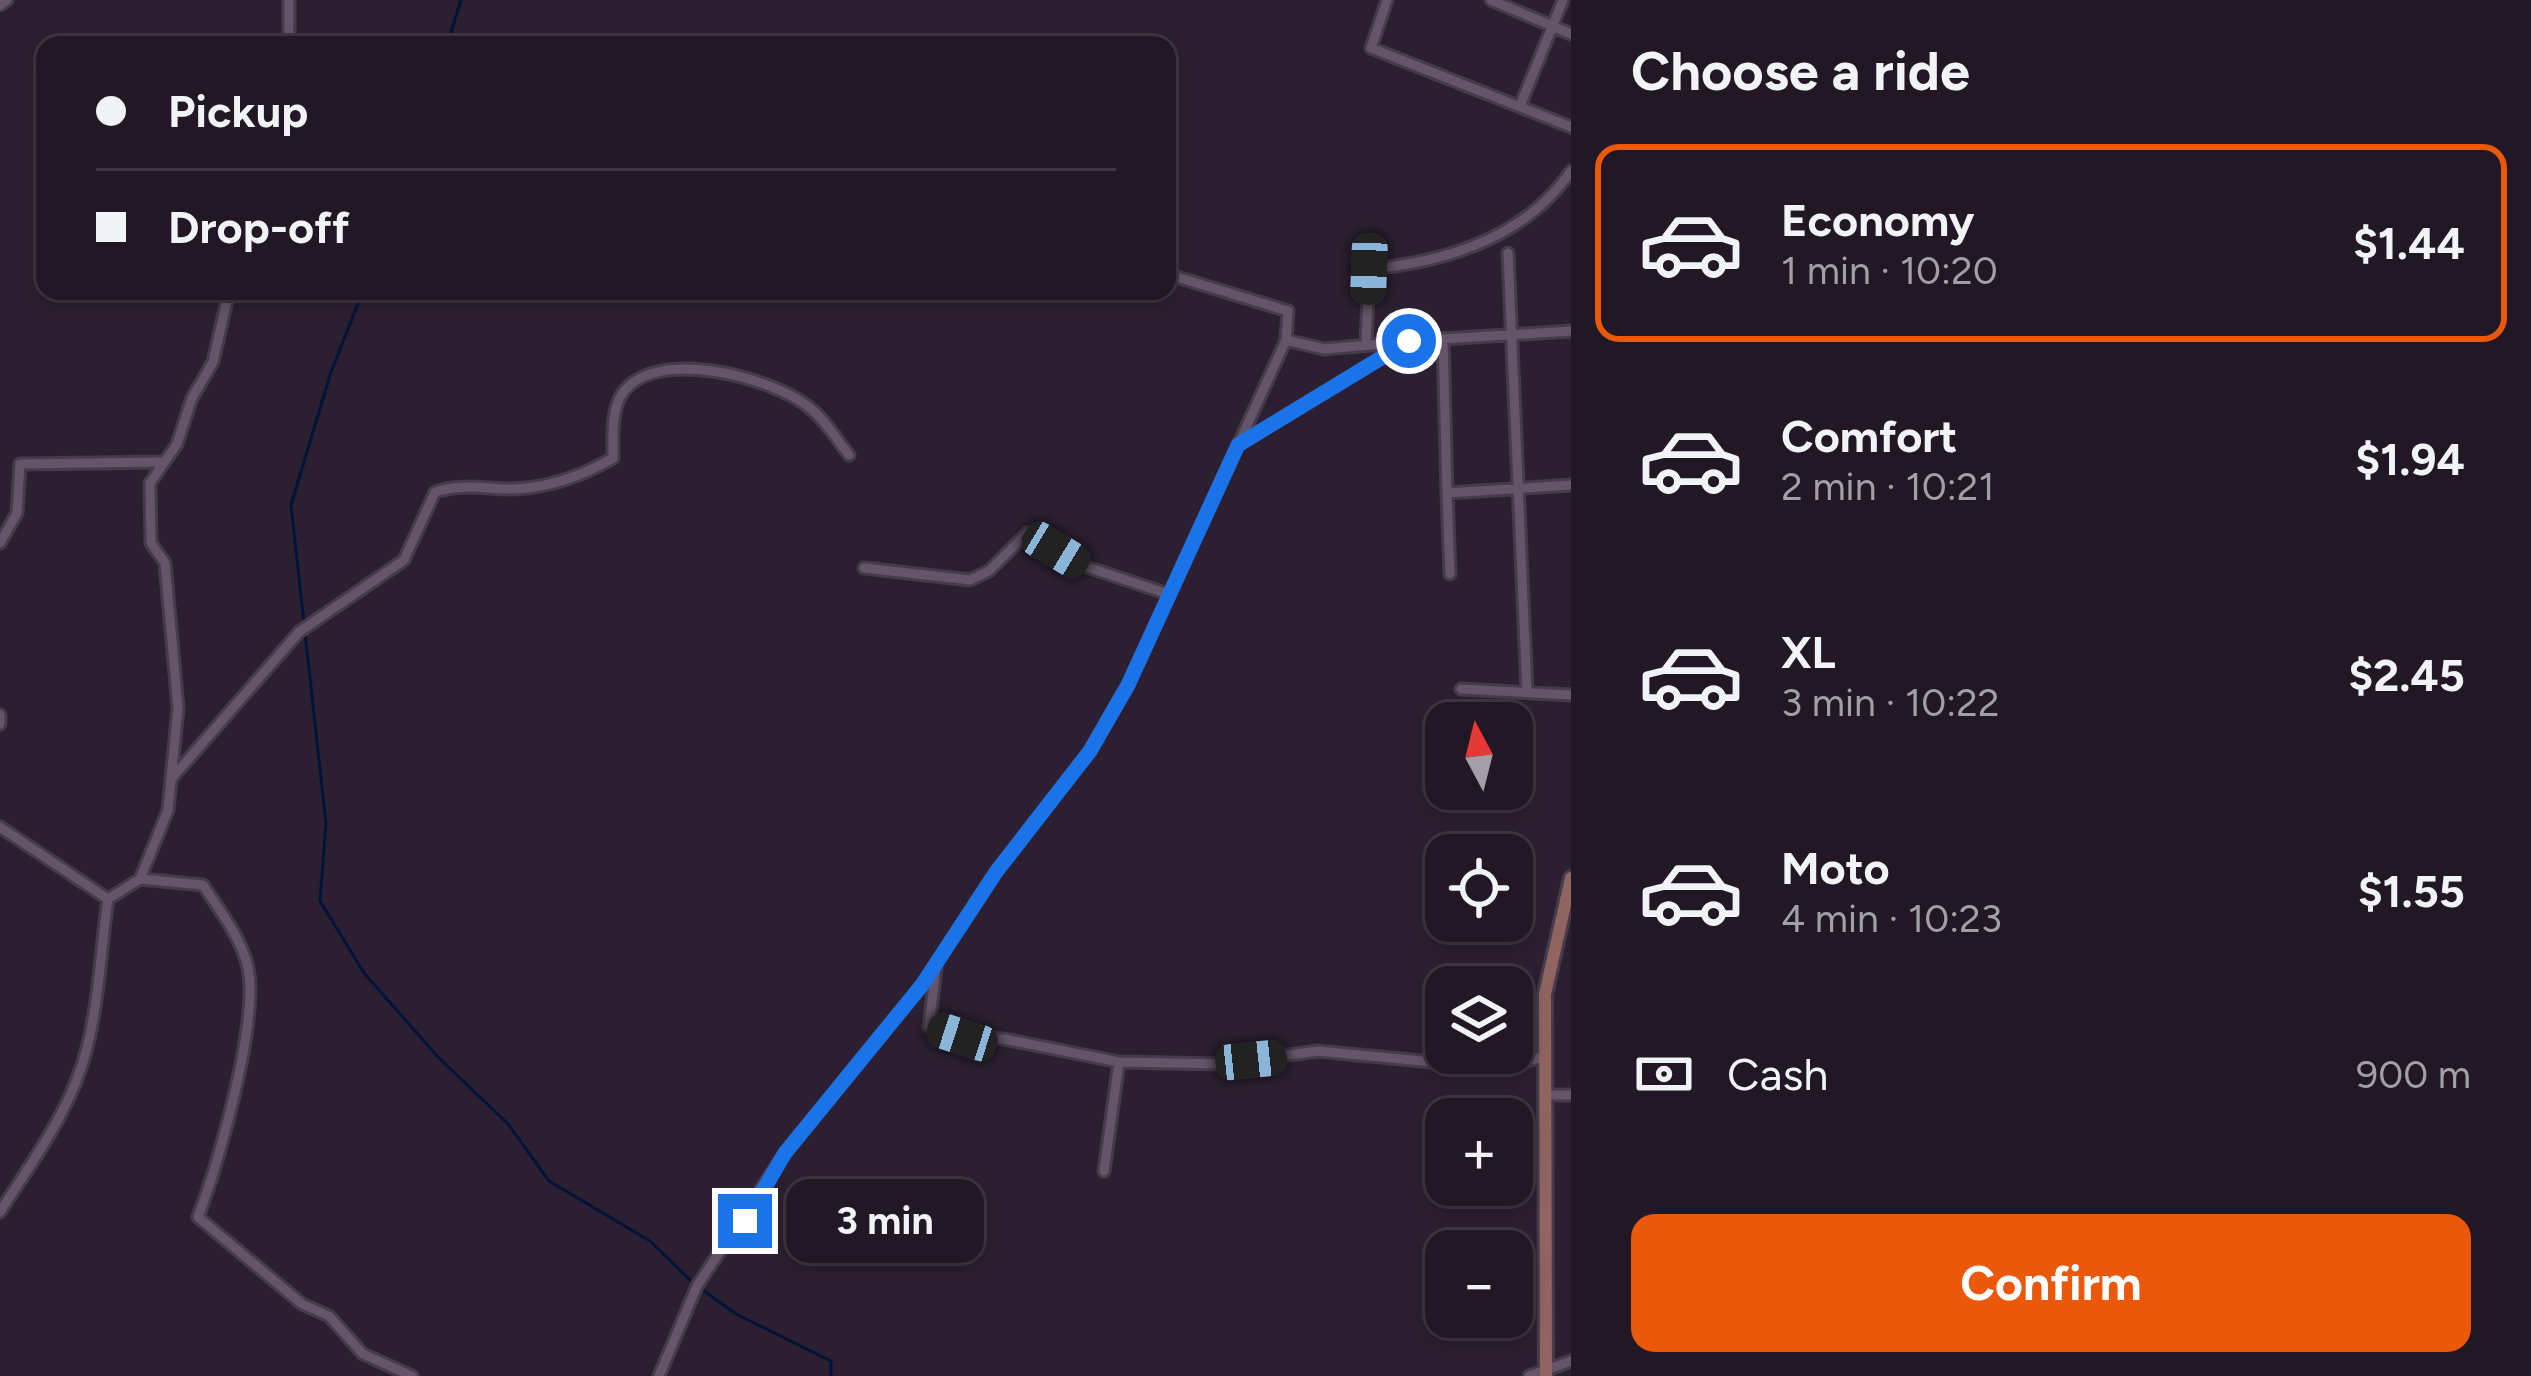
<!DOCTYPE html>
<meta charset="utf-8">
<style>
:root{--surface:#211725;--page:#2d2432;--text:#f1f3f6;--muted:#a29fa7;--line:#3e3642;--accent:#ea580c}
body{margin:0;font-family:Figtree,sans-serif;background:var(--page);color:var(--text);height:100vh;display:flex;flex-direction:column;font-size:45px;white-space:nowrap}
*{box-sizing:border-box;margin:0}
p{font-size:39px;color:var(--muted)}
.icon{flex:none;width:66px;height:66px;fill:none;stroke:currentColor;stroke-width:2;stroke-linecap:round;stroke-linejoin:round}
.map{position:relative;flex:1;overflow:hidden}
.side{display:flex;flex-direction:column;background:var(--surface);width:960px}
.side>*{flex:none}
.hud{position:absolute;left:36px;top:36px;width:1140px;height:264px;border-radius:24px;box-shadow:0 6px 18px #0003,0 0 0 3px var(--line);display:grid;align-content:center;height:264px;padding:0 60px;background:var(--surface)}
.needle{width:78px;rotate:353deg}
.buttons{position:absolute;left:1425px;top:702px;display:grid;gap:24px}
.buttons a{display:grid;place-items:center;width:108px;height:108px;border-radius:24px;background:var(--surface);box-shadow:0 6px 18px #0003,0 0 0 3px var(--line);font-size:60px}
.end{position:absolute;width:54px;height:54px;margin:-27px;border:15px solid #1a73e8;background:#fff;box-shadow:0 0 0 6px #fff}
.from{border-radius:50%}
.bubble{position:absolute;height:84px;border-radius:24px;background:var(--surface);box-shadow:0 6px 18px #0003,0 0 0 3px var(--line);font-size:39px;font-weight:700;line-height:84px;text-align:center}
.car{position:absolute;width:36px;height:72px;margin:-36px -18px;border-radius:15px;box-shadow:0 0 9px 3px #0007;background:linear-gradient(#222 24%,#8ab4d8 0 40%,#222 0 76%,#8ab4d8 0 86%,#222 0)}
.hud b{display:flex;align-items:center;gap:42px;height:114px;font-size:45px}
.hud b+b{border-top:3px solid var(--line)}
.hud i{width:30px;height:30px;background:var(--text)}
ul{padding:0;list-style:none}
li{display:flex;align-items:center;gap:36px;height:198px;margin:0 24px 18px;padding:0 36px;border:6px solid transparent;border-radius:24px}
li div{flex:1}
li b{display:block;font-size:45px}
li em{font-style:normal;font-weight:700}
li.current{border-color:var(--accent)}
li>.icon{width:108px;height:108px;stroke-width:1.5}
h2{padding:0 60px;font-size:54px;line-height:144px}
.pay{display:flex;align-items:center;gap:30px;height:132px;padding:0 60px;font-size:45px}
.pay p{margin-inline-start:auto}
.primary-button{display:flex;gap:24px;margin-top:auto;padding:24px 60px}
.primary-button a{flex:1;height:138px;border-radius:24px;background:var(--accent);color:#fff;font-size:48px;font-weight:700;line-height:138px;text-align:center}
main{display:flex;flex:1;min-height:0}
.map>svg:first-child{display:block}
</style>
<main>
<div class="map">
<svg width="1571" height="1376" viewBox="0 0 1571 1376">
<rect width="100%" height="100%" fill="#2c1f31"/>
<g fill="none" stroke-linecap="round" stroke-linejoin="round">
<path stroke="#001439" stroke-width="3" d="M447,45L461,0
M363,291L331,372L291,505L326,824L320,901L364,973L438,1057L508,1124L549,1181L650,1241L692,1282
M700,1288L736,1314L831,1361V1376"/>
<defs>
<path id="minor" d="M289,0V45
M1387,0L1371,48L1571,127
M1491,0L1571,34
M0,5L7,0
M1520,106L1563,0
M1508,253L1527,692
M1167,274L1288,311L1286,340L1238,445
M1443,339L1447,493L1571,485
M1286,340L1324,349L1405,342
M1366,345L1369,269C1447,262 1525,238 1571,171
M1447,493L1450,574
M0,543L17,513L20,464L162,462
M864,568L970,580L989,571L1027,533L1081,565L1168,594
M1461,689L1571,695
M0,715V724
M172,778L299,632L404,560L435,492C462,483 485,489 512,489C549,488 582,476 613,458C613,438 611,411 622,394C654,346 769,377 806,405C823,417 836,438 849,455
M0,827L108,899
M140,879L203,885C219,909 242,939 248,968C259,1023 218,1164 198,1217L302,1304L329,1316L363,1354L412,1376
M936,968L929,1027L961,1037L1004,1039L1119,1062L1222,1064L1318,1051L1494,1068L1544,1057
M1545,1095H1571
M1104,1171L1119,1062
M0,1212C33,1160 72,1109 87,1048C99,1000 101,948 108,899L140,879L168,810L178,708L165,563L151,543L150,483L177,444L192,398L213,362L229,291
M659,1376L697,1286L785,1153L922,985L996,872L1090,751L1128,685L1238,445L1409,341L1571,331
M1529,1376L1571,1361"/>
<path id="secondary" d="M1546,1376L1545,994L1571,878"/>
</defs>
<use href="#minor" stroke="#453b4a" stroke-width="15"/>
<use href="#secondary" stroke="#453b4a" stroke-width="18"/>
<use href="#minor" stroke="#64556a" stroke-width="9"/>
<use href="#secondary" stroke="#906461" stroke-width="12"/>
</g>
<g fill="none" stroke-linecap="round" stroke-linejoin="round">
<path stroke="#1a73e8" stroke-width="15" d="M745,1221L785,1153L922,985L996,872L1090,751L1128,685L1238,445L1409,341"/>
</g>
</svg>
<div class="buttons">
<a><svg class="needle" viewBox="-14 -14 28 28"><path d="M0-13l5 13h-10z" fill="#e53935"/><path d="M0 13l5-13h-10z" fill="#a29fa7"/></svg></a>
<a><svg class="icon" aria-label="locate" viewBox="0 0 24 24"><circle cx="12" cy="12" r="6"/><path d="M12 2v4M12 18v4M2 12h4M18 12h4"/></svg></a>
<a><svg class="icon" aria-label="layers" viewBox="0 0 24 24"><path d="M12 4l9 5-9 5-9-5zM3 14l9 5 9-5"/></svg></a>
<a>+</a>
<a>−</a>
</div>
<i class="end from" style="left:1409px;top:341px"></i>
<i class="end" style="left:745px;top:1221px"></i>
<div class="bubble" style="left:786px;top:1179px;width:198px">3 min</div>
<i class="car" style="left:1369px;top:269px;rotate:182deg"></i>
<i class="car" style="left:1056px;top:550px;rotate:121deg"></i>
<i class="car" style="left:962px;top:1037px;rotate:288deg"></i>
<i class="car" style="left:1251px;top:1060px;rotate:84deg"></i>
<div class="hud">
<b><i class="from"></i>Pickup</b>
<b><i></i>Drop-off</b>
</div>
</div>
<section class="side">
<h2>Choose a ride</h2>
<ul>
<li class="current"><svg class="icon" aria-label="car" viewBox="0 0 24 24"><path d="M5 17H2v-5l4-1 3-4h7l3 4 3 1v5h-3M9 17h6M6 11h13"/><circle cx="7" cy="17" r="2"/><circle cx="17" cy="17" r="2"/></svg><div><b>Economy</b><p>1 min · 10:20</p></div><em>$1.44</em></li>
<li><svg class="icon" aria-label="car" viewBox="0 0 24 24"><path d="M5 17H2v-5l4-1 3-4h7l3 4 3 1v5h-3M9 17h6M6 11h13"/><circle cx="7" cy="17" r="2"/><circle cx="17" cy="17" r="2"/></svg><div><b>Comfort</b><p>2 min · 10:21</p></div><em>$1.94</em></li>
<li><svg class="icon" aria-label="car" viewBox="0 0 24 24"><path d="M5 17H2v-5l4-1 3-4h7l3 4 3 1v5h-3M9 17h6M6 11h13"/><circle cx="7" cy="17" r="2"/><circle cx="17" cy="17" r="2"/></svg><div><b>XL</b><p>3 min · 10:22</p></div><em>$2.45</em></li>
<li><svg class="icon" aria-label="car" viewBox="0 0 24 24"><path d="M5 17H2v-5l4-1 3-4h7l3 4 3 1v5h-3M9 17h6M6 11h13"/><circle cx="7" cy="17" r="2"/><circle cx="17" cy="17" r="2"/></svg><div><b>Moto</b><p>4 min · 10:23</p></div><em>$1.55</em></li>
</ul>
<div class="pay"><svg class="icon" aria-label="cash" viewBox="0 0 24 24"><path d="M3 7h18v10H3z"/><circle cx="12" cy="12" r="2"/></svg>Cash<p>900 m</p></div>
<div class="primary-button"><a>Confirm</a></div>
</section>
</main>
